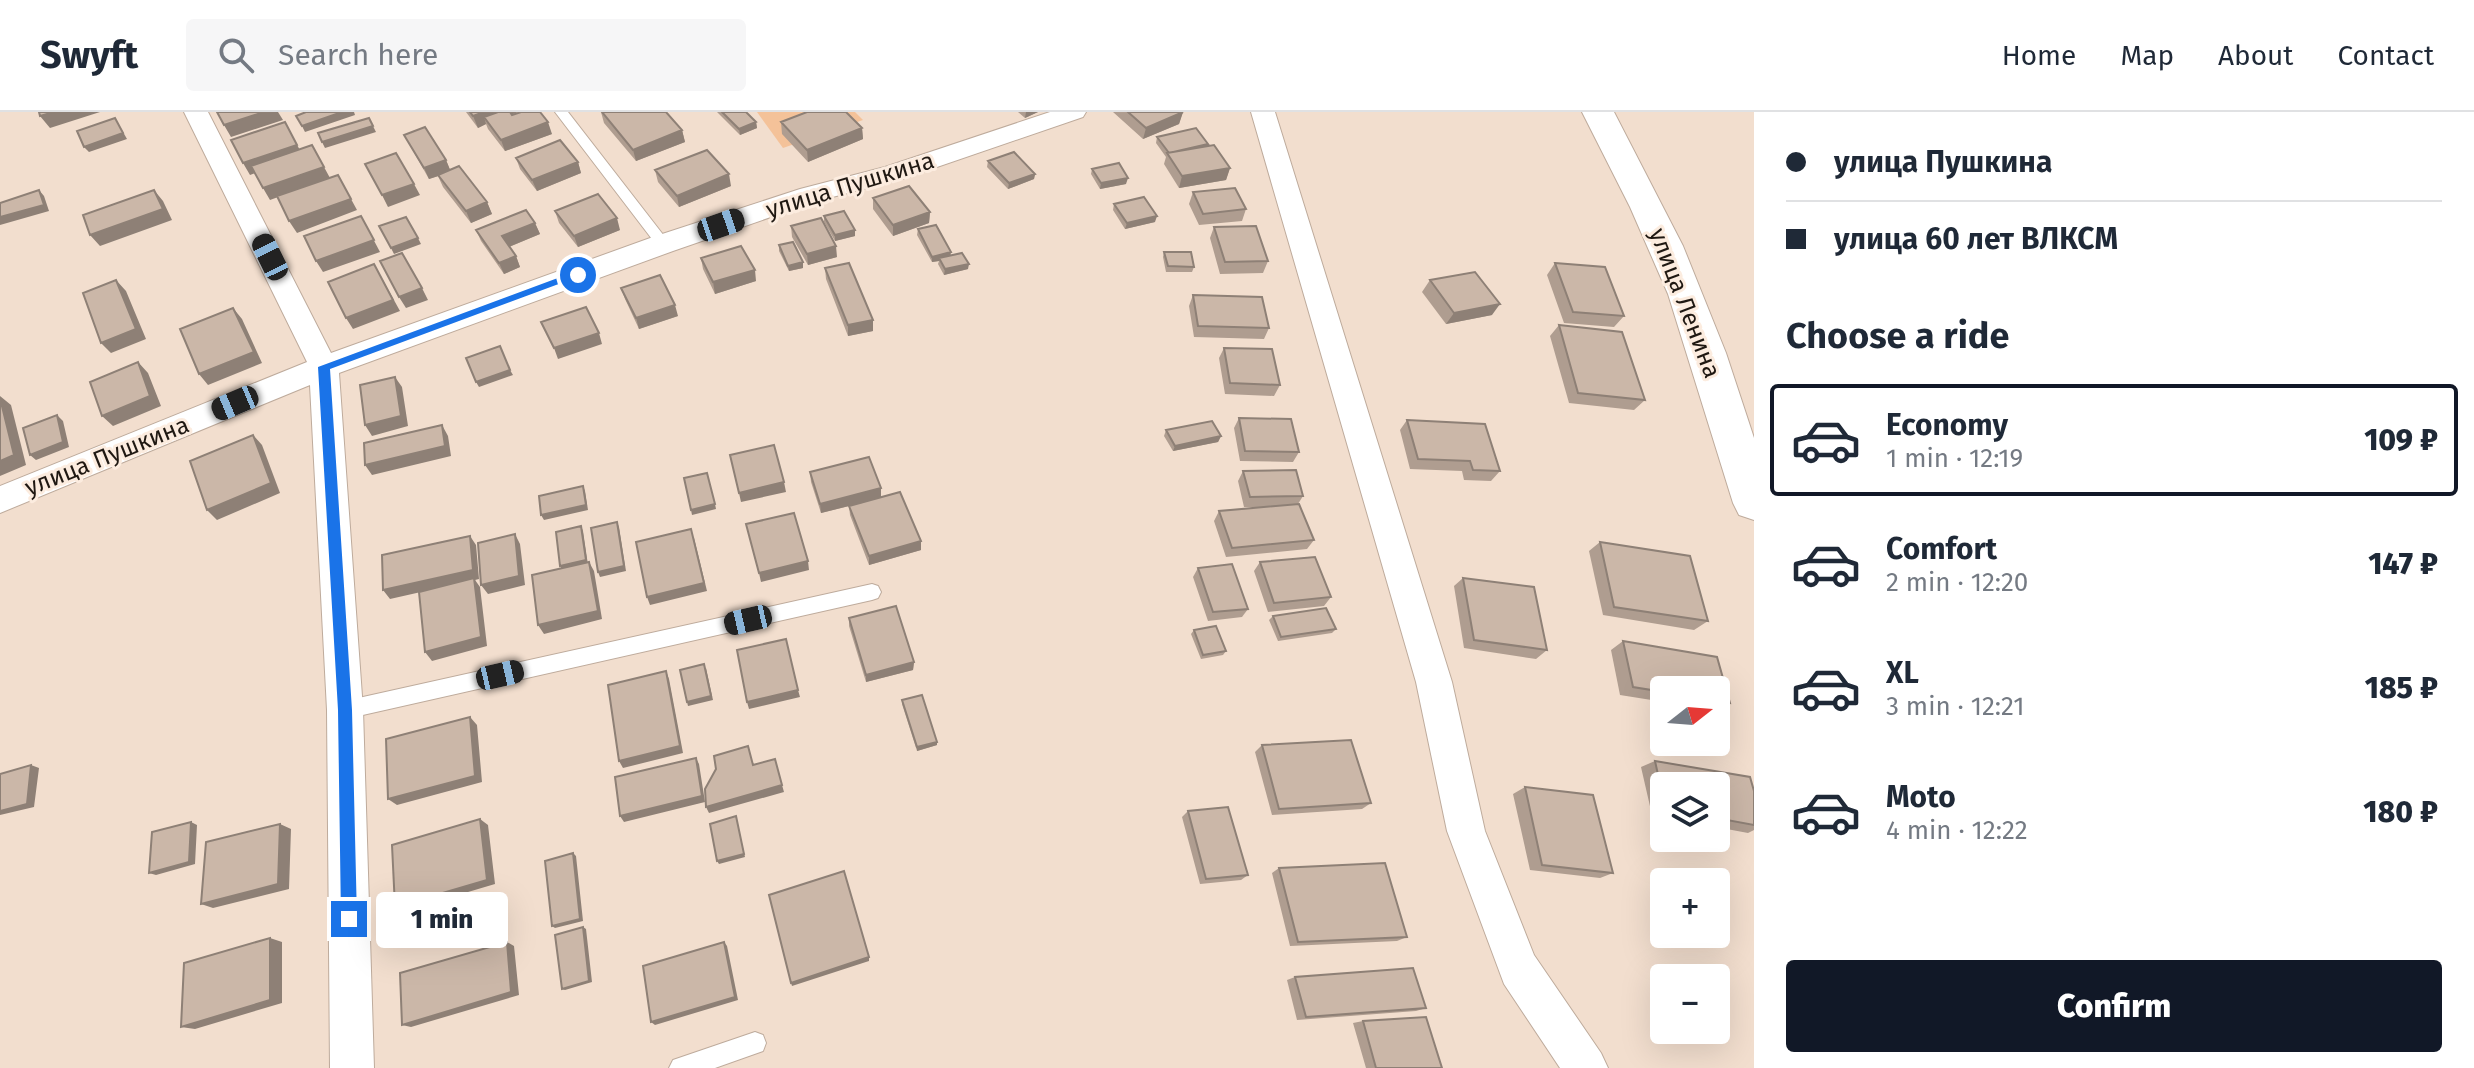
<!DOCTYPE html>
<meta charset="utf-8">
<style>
:root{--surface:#fff;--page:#f6f6f7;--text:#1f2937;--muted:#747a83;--line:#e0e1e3;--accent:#111827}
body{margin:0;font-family:"Fira Sans",sans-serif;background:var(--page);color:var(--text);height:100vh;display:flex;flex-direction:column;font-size:30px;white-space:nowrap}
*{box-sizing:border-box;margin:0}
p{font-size:26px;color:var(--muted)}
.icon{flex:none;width:44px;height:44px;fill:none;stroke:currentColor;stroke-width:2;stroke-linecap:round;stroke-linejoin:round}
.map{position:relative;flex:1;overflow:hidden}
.side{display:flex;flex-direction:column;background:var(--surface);width:720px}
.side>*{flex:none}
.top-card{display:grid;align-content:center;height:176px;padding:0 32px;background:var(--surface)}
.needle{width:52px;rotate:73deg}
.tools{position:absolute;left:1650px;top:564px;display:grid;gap:16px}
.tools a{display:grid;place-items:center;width:80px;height:80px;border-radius:8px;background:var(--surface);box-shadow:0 8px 32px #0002;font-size:40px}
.end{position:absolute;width:36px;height:36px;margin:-18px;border:10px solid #1a73e8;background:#fff;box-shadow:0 0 0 4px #fff}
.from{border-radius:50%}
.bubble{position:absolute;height:56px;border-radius:8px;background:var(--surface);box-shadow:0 8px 32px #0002;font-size:26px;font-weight:800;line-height:56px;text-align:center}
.car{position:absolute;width:24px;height:48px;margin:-24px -12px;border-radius:10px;box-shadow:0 0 6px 2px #0007;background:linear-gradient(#222 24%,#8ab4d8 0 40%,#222 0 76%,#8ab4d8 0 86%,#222 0)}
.top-card b{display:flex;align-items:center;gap:28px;height:76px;font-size:30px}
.top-card b+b{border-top:2px solid var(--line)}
.top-card i{width:20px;height:20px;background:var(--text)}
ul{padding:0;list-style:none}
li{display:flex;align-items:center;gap:24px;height:112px;margin:0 16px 12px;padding:0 16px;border:4px solid transparent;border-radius:8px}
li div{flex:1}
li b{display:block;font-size:30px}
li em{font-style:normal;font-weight:800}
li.on{border-color:var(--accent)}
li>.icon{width:72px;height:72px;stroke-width:1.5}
h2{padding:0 32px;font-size:36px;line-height:96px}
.button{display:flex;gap:16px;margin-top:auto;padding:16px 32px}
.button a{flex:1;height:92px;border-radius:8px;background:var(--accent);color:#fff;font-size:32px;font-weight:800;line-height:92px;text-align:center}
header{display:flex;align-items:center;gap:48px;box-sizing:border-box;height:112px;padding:0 40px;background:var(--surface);border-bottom:2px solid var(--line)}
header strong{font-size:38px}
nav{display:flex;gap:44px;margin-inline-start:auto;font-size:28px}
.search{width:560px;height:72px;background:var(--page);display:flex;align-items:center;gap:20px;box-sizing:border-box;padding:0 28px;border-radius:8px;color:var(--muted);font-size:30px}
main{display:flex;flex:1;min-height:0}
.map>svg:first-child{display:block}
</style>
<header>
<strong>Swyft</strong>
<div class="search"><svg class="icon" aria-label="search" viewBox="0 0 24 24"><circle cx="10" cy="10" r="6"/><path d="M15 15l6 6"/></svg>Search here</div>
<nav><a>Home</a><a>Map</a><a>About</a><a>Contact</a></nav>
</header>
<main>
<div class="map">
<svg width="1754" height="956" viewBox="0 0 1754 956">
<rect width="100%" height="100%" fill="#f2dece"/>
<path fill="#f4c299" d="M757,0H855L863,8L783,36Z"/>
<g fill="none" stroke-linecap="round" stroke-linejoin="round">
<defs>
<path id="service" d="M555,0H568L668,129V135H658Z
M872,472L878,474L881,480L878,486L872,488L345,607L338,604L335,598L338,592L345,589Z
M755,920L763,923L766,931L763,939L715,956H669L673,948Z"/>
<path id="minor" d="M184,0H208L331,241L653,125L800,77L885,55L1050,0H1086L1083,5L902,67L817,89L673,139L339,261L363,598L374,956H330L327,598L310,273L0,401V374L307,250Z
M1251,0H1275L1452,570L1485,719L1534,843L1601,941L1608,956H1560L1504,872L1447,719L1416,570Z"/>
<path id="tertiary" d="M1582,0H1614L1683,134L1726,241L1754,326V408L1739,403L1733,391L1668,182L1630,95Z"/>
</defs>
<use href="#service" stroke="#beab9c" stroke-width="2"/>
<use href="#minor" stroke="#beab9c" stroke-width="2"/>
<use href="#tertiary" stroke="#beab9c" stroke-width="2"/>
<use href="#service" fill="#fff" fill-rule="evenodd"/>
<use href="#minor" fill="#fff" fill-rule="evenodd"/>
<use href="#tertiary" fill="#fff" fill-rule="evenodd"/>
</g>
<path fill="#af9d90" d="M466,0H518L512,2L552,22L505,39L488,17L486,12L478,16Z
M601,0L682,18L685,30L636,49L604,11Z
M717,0H746L756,10L757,16L740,23Z
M1018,0H1038L1025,6Z
M1113,0H1183L1179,12L1143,27Z
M781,10L862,16L863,27L808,50L782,22Z
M404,23L446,48L450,58L487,90L492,102L471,111L443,75L438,64L429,67Z
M1157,25L1208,32V34L1230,56L1226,68L1179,76L1164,52L1166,45L1156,31Z
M516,46L578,50L581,61L537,79L520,57Z
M988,49L1035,62L1034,67L1008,77L987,55Z
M1092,57L1126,72L1100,77L1091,62Z
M655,58L731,74L679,95L658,70Z
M1193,80L1246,97L1242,109L1199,113L1189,92Z
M873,86L930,100L929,111L893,124L873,97Z
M1114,92L1155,110L1125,117L1113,98Z
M555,99L620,118L578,135L559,111Z
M824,104L855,118V124L835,129L824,110Z
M535,111L540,122L509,135L516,144L520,155L504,162L481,129L476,118Z
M791,114L837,145L808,153L792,125Z
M1214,115L1268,149L1263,161L1220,162L1210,126Z
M918,117L951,143L968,157L944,163L938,152L939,149L932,150L917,123Z
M779,133L803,156L789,159L779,139Z
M1164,140L1194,155L1192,160H1166L1163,145Z
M701,146L756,169L715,182L703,157Z
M1555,151L1624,204L1614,215L1564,211L1547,163Z
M825,156L873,219L848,224L826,167Z
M1430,168L1492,203L1446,212L1422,180Z
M621,176L678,204L639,217L625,187Z
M1193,183L1269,216L1264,227L1194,225L1189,194Z
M1559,213L1645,288L1634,298L1569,291L1550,224Z
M1224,236L1280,273L1274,284L1225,282L1219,246Z
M1239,306L1299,340L1293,350L1240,349L1234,316Z
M1407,308L1500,359L1491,369L1464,368L1462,359L1410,357L1400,318Z
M1166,318L1221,324L1218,330L1173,339L1164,324Z
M1243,359L1303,384L1298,392L1314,428L1307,437L1226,445L1214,409L1219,399L1269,395H1244L1238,369Z
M810,360L881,385L921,429V438L869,453L850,403L849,394L821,401L811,370Z
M1600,430L1708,509L1694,518L1603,503L1589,439Z
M1260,450L1331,485L1324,494L1268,500L1254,459Z
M1198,456L1248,497L1242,505L1208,509L1193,465Z
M1463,466L1547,538L1536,547L1464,536L1454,474Z
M1273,504L1336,517L1332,521L1278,529L1269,508Z
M849,506L914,550L913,558L866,570L849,514Z
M1194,518L1226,539L1223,543L1201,547L1191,522Z
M1623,529L1717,545L1730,591L1716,599V578H1664V590L1620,583L1611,538Z
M902,588L937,633L917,639L902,592Z
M1262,633L1371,691L1362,697L1272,703L1255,640Z
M1655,649L1754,679V718L1748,721L1716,715V674H1664V706L1652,703L1641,655Z
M1525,675L1613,761L1600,766L1530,758L1513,682Z
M1188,699L1248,763L1241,768L1200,772L1182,705Z
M1279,756L1407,825L1397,829L1290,834L1272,761Z
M1295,865L1426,896L1416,899L1297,908L1287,868Z
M1363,909L1442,956H1366L1353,911Z"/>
<path fill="#8e8076" d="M54,0H100L50,16L40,4Z
M264,0H278L283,8L231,25L224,13Z
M342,0H354L355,3L305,20L302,14Z
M484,0H518L488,12L484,5L486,12L478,16L473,4Z
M1026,0H1038L1025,6Z
M1183,0L1179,12L1143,27L1146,16Z
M115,6L127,27L89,40L84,35Z
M285,10L303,44L250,63L243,51Z
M548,10L552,22L505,39L501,28Z
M756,10L757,16L740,23L739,17Z
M373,14L376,20L325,36L322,30Z
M862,16L863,27L808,50L807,38Z
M682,18L685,30L636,49L633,38Z
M446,48L451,60L429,67L424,56Z
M578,50L581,61L537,79L532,68Z
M324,55L330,66L270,88L263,76Z
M1230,56L1226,68L1179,76L1182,64Z
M729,62L731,74L679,95L677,84Z
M1035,62L1034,67L1008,77L1009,71Z
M1128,66L1126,72L1100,77L1101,71Z
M414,72L420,83L388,95L382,83Z
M39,78L44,84L49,99L0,113V105Z
M154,78L163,89L172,108L100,134L90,123Z
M351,87L357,98L297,121L289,109Z
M487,90L492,102L471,111L466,99Z
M930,100L929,111L893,124V113Z
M361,104L380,140L323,160L316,149Z
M1157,104L1155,110L1125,117L1127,111Z
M617,106L620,118L578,135L574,124Z
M535,111L540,122L506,136L502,124Z
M855,118V124L835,129V123Z
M418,126L421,132L394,142L391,136Z
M836,134L837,145L808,153L807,142Z
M951,140L950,146H939V149L932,150V145Z
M516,144L520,155L504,162L499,151Z
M803,150V156L789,159L788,154Z
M374,152L400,199L353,217L346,206Z
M969,152L968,157L944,163L945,157Z
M755,158L756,169L715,182L713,170Z
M116,168L126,179L146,227L111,241L101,231Z
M422,176L428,188L406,196L399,185Z
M1500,192L1492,203L1446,212L1454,201Z
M675,193L678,204L639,217L636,206Z
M233,196L242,207L262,251L208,273L199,262Z
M873,208V219L848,224V213Z
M599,221L602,232L558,247L554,236Z
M138,250L148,261L161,294L113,314L102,304Z
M510,258L513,263L479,275L476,270Z
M395,265L402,275L408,314L372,324L365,313Z
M0,284L11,293L26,353L0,364Z
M57,303L63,309L69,335L36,348L30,343Z
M442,313L448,324L451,344L372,363L365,353Z
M253,323L262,333L280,381L217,408L207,398Z
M1221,324L1218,330L1173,339L1175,334Z
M784,370L786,380L741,390L739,381Z
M583,374L585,379L588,398L544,408L541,403Z
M881,376V386L821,401L820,392Z
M715,392L716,397L692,403L691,398Z
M617,410L619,415L626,459L600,465L598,460Z
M581,414L583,419L588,453L563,459L560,454Z
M515,422L520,432L525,473L488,482L481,473Z
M470,424L476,433L479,467L475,468L480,475L487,534L432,549L425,540L474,468L390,487L383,478Z
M694,426L707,479L650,493L647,485Z
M921,429V438L869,453V444Z
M808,449L809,458L761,470L759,461Z
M589,450L594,459L602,507L544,522L538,513Z
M914,550L913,558L866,570V563Z
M706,556L713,588L688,594L687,590Z
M666,559L669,567L683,641L623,656L619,649Z
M798,578L800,585L749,597L747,590Z
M470,605L477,613L482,670L397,693L388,687Z
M937,630V633L917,639V635Z
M696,646L699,652L705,690L624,710L620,704Z
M31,653L39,656L34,695L0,703V699Z
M782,673L784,680L709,701L706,695Z
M736,704L745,745L719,752L717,749Z
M480,707L488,713L495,772L404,799L395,795Z
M191,710L197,713L195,752L156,763L149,761Z
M280,712L291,717L289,777L213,796L201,792Z
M573,741L576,744L583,809L555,816L552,814Z
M583,815L586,817L592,870L565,878L562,877Z
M270,826L282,830V891L195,917L181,915Z
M507,830L514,834L519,883L411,915L402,913Z
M724,830L727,834L738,888L655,913L651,910Z
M869,845V849L792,874L791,871Z"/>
<path fill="#cbb7a8" stroke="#8e8076" stroke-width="2" d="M39,0H54L40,4Z
M217,0H264L224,13Z
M306,0H342L302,14L296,4Z
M470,0H484L473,4Z
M498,0H510L512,3L521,0H540L548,10L501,28L484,5Z
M602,0H666L682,18L633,38Z
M722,0H746L756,10L739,17Z
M807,0H846L862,16L807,38L781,10Z
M1128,0H1183L1146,16Z
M115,6L123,21L84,35L77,19Z
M369,6L373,14L322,30L318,21Z
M285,10L297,33L243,51L231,28Z
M425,15L446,48L424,56L404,23Z
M1196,16L1208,32L1169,41L1157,25Z
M560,28L578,50L532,68L516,46Z
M312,33L324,55L263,76L251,54Z
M1214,33L1230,56L1182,64L1167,41Z
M707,38L729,62L677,84L655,58Z
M1014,40L1035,62L1009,71L988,49Z
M396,41L414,72L382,83L365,52Z
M1119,51L1128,66L1101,71L1092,57Z
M459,54L487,90L466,99L438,63Z
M338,63L351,87L289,109L277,84Z
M909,74L930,100L893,113L873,86Z
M1235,76L1246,97L1203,102L1193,80Z
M39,78L44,93L0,105V91Z
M154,78L163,97L90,123L83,103Z
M598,82L617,106L574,124L555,99Z
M1144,85L1157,104L1127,111L1114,92Z
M526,98L535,111L502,124L516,144L499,151L476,118Z
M844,99L855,118L835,123L824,104Z
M361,104L374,128L316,149L304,124Z
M406,105L418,126L391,136L379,114Z
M821,106L836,134L807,142L791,114Z
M936,113L951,140L932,145L918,117Z
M1256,114L1268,149L1225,150L1214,115Z
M793,130L803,150L788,154L779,133Z
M741,134L755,158L713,170L701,146Z
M1164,140H1191L1194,155L1168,154Z
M402,141L422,176L399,185L380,149Z
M962,141L969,152L945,157L939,146Z
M849,151L873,208L848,213L825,156Z
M1555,151L1605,155L1624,204L1573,200Z
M374,152L393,188L346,206L328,170Z
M1475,160L1500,192L1454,201L1430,168Z
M660,163L675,193L636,206L621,176Z
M116,168L136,217L101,231L83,181Z
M1193,183L1262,185L1269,216L1198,214Z
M586,195L599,221L554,236L541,210Z
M233,196L254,240L199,262L180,217Z
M1559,213L1622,220L1645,288L1578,281Z
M500,234L510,258L476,270L466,246Z
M1224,236L1272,237L1280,273L1230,271Z
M138,250L150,284L102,304L90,270Z
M395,265L401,304L365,313L360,273Z
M0,286L14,343L0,349Z
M57,303L63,330L30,343L23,316Z
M1239,306L1291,307L1299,340L1245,339Z
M1407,308L1485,312L1500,359L1473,358L1470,349L1418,347Z
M1212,309L1221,324L1175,334L1166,318Z
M442,313L445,334L365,353L364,331Z
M253,323L271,371L207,398L190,349Z
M774,333L784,370L739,381L730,343Z
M869,345L881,376L820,392L810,360Z
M1296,358L1303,384L1250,385L1243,359Z
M707,361L715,392L691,398L684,366Z
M583,374L586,393L541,403L539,384Z
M900,380L921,429L869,444L849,394Z
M1299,392L1314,428L1232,436L1219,399Z
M794,401L808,449L759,461L746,412Z
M617,410L624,454L598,460L591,416Z
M581,414L586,448L560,454L556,420Z
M691,417L704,471L647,485L636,430Z
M515,422L519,464L481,473L478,431Z
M470,424L473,458L383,478L382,443Z
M1600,430L1690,444L1708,509L1614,495Z
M1315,445L1331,485L1274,491L1260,450Z
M589,450L598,499L538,513L532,463Z
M1232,452L1248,497L1213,500L1198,456Z
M474,466L481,525L425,540L419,480Z
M1463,466L1534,475L1547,538L1474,528Z
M896,494L914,550L866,563L849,506Z
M1326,496L1336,517L1281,525L1273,504Z
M1216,514L1226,539L1203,543L1194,518Z
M786,527L798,578L747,590L737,538Z
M1623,529L1717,545L1730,591L1716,589V578H1664V580L1633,575Z
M704,552L711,584L687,590L680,558Z
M666,559L680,634L619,649L608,573Z
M922,583L937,630L917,635L902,588Z
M470,605L475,664L388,687L386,627Z
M1351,628L1371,691L1279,697L1262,633Z
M748,634L753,653L775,647L782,673L706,695L705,677L716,657L714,644Z
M696,646L702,684L620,704L615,665Z
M1655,649L1750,665L1754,679V713L1716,706V674H1664V690Z
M31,653L27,692L0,699V662Z
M1525,675L1593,683L1613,761L1542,753Z
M1228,695L1248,763L1206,767L1188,699Z
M736,704L744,742L717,749L710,712Z
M480,707L487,768L395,795L392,733Z
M191,710L189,750L149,761L152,720Z
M280,712L278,772L201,792L206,730Z
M573,741L580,807L552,814L545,749Z
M1385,751L1407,825L1298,830L1279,756Z
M844,759L869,845L791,871L769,783Z
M583,815L589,869L562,877L555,823Z
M270,826V888L181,915L184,851Z
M507,830L511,880L402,913L400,861Z
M724,830L735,885L651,910L643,854Z
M1413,856L1426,896L1306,905L1295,865Z
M1426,905L1442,956H1376L1363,909Z"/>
<path fill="#1a73e8" d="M574,160L583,163L330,257L352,598L357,807L349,815L341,807L338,598L318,255Z"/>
<g text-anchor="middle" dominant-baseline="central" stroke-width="6" stroke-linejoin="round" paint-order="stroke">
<g font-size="24" fill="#1f1812" stroke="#fcecdf">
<text transform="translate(850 73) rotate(-17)">улица Пушкина</text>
<text transform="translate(1685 191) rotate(69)">улица Ленина</text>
<text transform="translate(107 344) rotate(-22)">улица Пушкина</text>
</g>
</g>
</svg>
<div class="tools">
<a><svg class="needle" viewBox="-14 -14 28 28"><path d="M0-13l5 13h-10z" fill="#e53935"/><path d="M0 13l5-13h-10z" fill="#747a83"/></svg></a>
<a><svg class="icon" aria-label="layers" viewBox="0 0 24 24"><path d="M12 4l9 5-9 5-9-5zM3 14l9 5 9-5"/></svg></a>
<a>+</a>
<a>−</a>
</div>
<i class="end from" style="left:578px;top:163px"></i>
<i class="end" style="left:349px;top:807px"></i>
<div class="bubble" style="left:376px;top:780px;width:132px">1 min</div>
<i class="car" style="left:721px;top:113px;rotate:71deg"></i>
<i class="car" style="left:270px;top:145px;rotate:334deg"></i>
<i class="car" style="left:235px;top:291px;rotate:247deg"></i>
<i class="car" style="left:748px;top:508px;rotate:257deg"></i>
<i class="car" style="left:500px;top:563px;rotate:77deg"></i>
</div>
<section class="side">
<div class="top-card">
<b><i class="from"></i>улица Пушкина</b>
<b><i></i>улица 60 лет ВЛКСМ</b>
</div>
<h2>Choose a ride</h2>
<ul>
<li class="on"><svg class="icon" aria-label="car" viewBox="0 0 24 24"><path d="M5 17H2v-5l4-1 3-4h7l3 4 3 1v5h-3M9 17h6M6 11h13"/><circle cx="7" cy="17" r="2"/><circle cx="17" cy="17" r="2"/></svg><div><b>Economy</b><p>1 min · 12:19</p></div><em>109 ₽</em></li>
<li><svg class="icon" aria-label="car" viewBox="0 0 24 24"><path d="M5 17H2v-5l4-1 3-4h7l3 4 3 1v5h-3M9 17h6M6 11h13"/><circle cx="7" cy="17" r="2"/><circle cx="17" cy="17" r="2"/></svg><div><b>Comfort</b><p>2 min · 12:20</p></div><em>147 ₽</em></li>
<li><svg class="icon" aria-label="car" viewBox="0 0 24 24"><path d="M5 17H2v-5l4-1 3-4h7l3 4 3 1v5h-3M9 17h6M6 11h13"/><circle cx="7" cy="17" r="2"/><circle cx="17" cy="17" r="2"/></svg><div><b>XL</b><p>3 min · 12:21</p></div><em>185 ₽</em></li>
<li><svg class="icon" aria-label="car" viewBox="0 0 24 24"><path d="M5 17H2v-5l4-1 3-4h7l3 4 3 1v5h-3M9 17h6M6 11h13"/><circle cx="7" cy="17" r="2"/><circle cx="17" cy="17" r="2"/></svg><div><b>Moto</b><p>4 min · 12:22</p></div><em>180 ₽</em></li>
</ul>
<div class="button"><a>Confirm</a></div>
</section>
</main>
